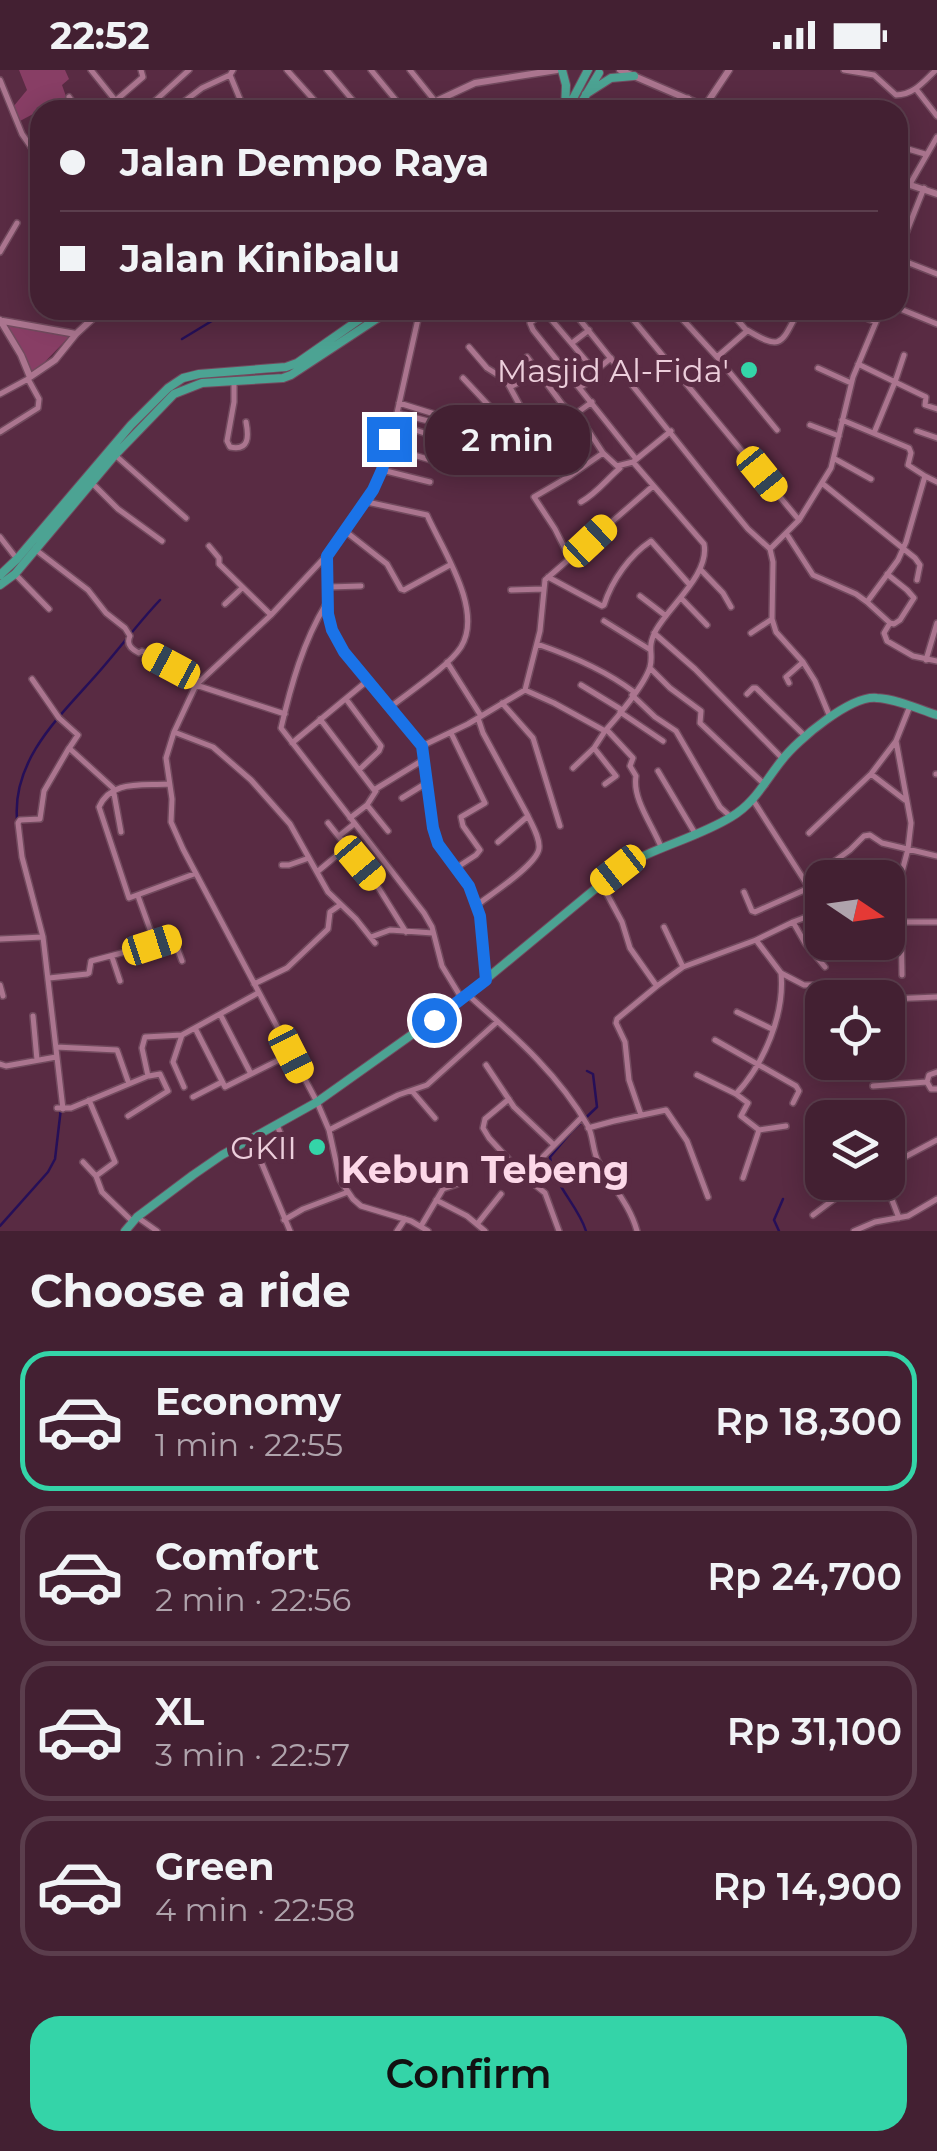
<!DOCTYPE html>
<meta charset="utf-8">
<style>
:root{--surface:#432032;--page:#4a283a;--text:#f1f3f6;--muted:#afa3ac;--line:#5b3e4d;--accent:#34d4a8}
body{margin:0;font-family:Montserrat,sans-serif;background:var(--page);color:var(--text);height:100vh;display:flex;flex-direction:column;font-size:38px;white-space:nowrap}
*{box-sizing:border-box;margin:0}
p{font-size:32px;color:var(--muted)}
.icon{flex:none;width:55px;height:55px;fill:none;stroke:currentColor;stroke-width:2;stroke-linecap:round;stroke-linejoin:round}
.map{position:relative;height:1161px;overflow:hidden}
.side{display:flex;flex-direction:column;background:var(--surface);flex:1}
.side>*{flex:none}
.top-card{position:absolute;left:30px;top:30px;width:878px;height:220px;border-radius:30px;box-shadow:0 5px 25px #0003,0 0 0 2px var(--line);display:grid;align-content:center;height:220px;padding:0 30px;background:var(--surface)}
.needle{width:65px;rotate:103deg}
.tools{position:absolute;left:805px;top:790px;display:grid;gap:20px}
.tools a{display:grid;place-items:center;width:100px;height:100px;border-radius:20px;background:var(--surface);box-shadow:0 5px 25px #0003,0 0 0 2px var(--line);font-size:50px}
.end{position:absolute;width:45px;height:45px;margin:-22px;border:12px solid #1a73e8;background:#fff;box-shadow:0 0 0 5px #fff}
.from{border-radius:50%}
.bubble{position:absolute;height:70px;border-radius:30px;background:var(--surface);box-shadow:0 5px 25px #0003,0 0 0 2px var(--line);font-size:32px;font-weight:600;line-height:70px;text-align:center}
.car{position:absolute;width:30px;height:60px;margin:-30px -15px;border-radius:12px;box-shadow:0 0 8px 2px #0007;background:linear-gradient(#f5c518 24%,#345 0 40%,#f5c518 0 76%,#345 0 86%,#f5c518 0)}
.top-card b{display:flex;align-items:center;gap:35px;height:95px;font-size:38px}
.top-card b+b{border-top:2px solid var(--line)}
.top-card i{width:25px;height:25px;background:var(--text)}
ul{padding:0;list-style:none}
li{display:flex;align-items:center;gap:30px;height:140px;margin:0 20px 15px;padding:0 10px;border:5px solid var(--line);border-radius:30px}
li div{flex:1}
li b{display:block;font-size:38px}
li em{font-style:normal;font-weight:600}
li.active{border-color:var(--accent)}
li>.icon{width:90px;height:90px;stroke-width:1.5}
h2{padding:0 30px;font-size:45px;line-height:120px}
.primary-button{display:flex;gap:20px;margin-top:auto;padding:20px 30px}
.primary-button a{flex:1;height:115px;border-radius:30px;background:var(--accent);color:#111;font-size:40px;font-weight:600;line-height:115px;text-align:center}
.status{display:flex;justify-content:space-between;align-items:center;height:70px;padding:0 50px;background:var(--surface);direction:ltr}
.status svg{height:28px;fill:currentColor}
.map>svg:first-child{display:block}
</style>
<div class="status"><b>22:52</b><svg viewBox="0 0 49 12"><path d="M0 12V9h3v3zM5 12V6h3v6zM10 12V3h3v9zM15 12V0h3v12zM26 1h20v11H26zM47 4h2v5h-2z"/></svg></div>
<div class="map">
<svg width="937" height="1161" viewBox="0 0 937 1161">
<rect width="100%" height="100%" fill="#592b43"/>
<path fill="#883e65" d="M19,0H65L69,9L62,15L68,32L58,40H40L39,47L35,43L20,51L13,37L27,20Z
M0,251L70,266L30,307Z"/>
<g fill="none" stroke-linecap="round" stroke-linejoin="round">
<path stroke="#260f58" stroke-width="2.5" d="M182,269L225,243L235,245L243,240
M17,749C12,685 67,640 104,596C123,574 140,551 160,530
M0,1156L48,1102L55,1089L61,1038
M586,1161C578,1135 553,1115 550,1087L572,1061L597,1037L593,1004L587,1001
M779,1161L774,1150L783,1129"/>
<defs>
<path id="minor" d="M91,0L123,40
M287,0L323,40
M327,0L361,40
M371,0L404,40
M410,0L435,31
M844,0L874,5L896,25C914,25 924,11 936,0
M230,5L242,34L235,40
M0,10L22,64L40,90
M916,19L937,46
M69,27L78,40
M114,32L143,7L141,0
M145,40L189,0
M173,40L202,18L230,5L233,0
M682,40L688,28
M898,76L925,84
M910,114L937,67
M0,182L17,153
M899,189L937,204
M898,195L903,171L924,118
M898,238L937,254
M420,240L397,343L382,400L373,419L327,485L271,545L196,615L174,662L166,688L172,729L171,752L183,779L317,1032L329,1060L340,1110L353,1129L361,1136L411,1151L428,1161
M572,240L720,425L748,459L770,479L773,492L772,549L776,562L803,592L815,611L830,647
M625,240L799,450
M674,240L717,287L777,360
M847,240L876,252
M544,241L594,300L593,309L581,317
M545,241L530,253L533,260L636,389
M747,260C783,282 781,273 799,240
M572,273L589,260
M469,277L487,298L506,310L537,367L570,406L534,427L555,459L570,489
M904,285L895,312L926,327L925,335L937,339
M527,287L562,334L586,357L603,383L617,396L633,392L671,361
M717,287L747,261L729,240
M858,294L895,312L874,363
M818,298L851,313
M594,302L611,288
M463,308L507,355L521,367L527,365L533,358
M234,310V332L227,371L230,377C249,381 249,367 246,352
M510,317L538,303
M0,324L28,309
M399,333L454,350L459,340L464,343
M397,343L432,352L446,363L470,374L475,378
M574,345L592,332
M842,350L909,378L911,383L908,395L925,406
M394,353L473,379L493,399
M810,355L839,366
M917,361L937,368
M0,362L38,338L39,329L28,309
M564,374L586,357
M387,377L434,391
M115,385L186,448
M835,389L871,409
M382,400L430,412
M570,406L603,383
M937,412L925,406L906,472L898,490L867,532L890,553L884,563L887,571L913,586L937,591
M92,413L118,439L162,471
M823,414L915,488L920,495L917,510
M367,432L427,445C442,479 484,540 461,577C448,597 409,622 389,638
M581,432C597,423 606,410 620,398
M345,461L387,494L401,519L404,520L450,495
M786,463L813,505L856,524L867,532
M0,467L17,489
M209,476L219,488V494L271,545
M770,479L799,450L831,398L853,307L881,240
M36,480L88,520L106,543L125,558L130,566C126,574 131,579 139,583L142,581L199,611
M327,485L329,517L326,533L332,560L337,572L354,596L422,676L433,758L437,775L469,815L480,846L486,910
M700,499L723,523L731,537
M15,504L49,539
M887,504L907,520L914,528L900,550L894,554L890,553
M548,507L602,536L604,535C612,510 630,485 651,471L689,514
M329,517L361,516
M511,520L544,519
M640,526L666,546
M681,528L707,555
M225,534L242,518
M326,534C303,572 291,615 281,658L424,843L432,857L442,896L462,929
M604,551L649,579
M654,563L695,599L782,688
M751,563L772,549
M537,574C572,586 605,600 634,622
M926,590L937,553
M447,592L481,646
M650,598L670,618L701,641L700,653L765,715
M32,609L59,648L78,665L70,677
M789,613L786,607L803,592
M196,615L285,644
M581,615L622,640
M525,620L540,561L545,510L653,416
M747,624L753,618H756L806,667
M632,625L655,647L676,661L720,737L731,747
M346,629L381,676L379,681L359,700
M502,633L533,668L560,756
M620,642L663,671
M478,648L483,663L528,746L498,772
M320,649L374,720L423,690
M607,660L633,688L630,696L636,706C632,729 653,756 661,777
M174,662L213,677L251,710L290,754L328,822L356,849L375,873
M451,663L485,733L461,747L463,756L480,780L476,785L456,798
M292,673L367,611
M422,676L468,654L525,620L554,633L605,661C617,648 645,614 650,597C654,582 646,579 656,560C670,535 710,504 704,474L633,392
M594,678L616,706L605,714
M573,698L594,678L605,661
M658,701L696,765
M871,704L905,730
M936,704H937
M168,714C141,716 111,710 99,737L129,828L194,804
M402,728L428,712
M753,730L822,838
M367,735L388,761
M350,748L367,735L376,721
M809,763L871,704L896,671
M339,766L354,754
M347,777L373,809L406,862
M282,795H289L309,788
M317,802L347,777L328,753
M806,812L850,780L864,766L870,765L882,773L937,786
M601,813L622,852L630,878L656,915
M744,822L752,841L755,842L809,818
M477,835C490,825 538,794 539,778C540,768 532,755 528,746
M793,852L805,873L825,897
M901,852H937
M664,857L683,897
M43,867L22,787L18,753L20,750L40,749L44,721L69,678L113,718L121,762
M371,867L390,860L433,863
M0,869L43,867L63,1039
M152,875L174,869L182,891
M112,887L120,911
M781,903L804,915H818
M902,905L901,852L895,828L908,779L911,753L896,671L910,636
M49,908L87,904L89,903L91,891L152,875L151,862L138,826
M254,914L287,898L328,859L330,842L340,835
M0,915L3,926
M467,924C512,964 558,1003 588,1056C594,1068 592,1081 599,1093C612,1116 630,1135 637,1161
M890,929L937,927
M737,942L772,959
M220,944L251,1004
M33,946L37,990
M195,958L225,1017L291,984
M182,965L173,992L184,1017
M715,970L796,1016L799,1021L793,1033
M56,977L117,980L129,1014
M0,994L6,996L56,987
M486,995L514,1037L553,1074
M697,1005L736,1024C764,994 785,944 781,903L756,870
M927,1012L929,1005L937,1002
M873,1016L927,1012L931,1019H937
M412,1021L435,1048
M736,1024L748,1033L741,1046L759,1060L786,1056
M193,1027L222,1012
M509,1029L485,1049L483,1058L489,1068L524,1106
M89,1030L115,1092L96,1106L102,1122L133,1152
M57,1038H71L148,1006L142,978L145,967L182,965L258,923
M641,1045L629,1010L625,972L616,953L617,949L657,916L683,897L756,870L793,852L822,841
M128,1046L168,1021L160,1004L149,1006
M277,1055L288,1082
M588,1058L614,1051L666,1040L687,1071L708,1127
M329,1060L398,1025L427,1015L497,952
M252,1070L290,1161
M83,1092L96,1106
M888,1096L937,1070
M743,1108L759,1060
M885,1112L899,1148
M436,1130L467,1146L485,1161
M813,1145L857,1112
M137,1147L157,1161
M284,1150L303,1139L348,1122
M478,1153L501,1124
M421,1156L443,1119L463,1112
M397,1161L405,1149
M559,1161L545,1123L524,1106L581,1048
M854,1161L875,1152L908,1146L937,1129"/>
<path id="tertiary" d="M620,0L713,40
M705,36L729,0
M417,40L475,13L557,0
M898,111L937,124
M0,250L21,285L30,307L55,290L76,264L102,240
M3,251L76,264"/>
<path id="primary" d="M562,0L566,15L565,40
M586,24L611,8L634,6
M567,40L588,0
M577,40L599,3
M0,505L17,489L131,355L168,318L183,308L199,304L286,297L297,293L373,240
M0,515L15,504L115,385L174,324L202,313L283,308L291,305L390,240
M125,1161L137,1147L193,1105L222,1085L317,1032L462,929L618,800C653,777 695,769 731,747C755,733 765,711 782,690C797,670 851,625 877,628C897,629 918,639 937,645"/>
</defs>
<use href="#minor" stroke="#724a5e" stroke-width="8"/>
<use href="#tertiary" stroke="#724a5e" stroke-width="9"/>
<use href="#primary" stroke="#724a5e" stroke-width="10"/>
<use href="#minor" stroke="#ab758f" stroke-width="5"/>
<use href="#tertiary" stroke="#ab758f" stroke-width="6"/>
<use href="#primary" stroke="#4ca393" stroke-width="8"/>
</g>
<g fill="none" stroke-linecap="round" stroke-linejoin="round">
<path stroke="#1a73e8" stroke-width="12" d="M389,369L382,400L373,420L327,486L328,544L332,560L344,582L422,676L433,758L438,774L469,816L480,846L486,910L434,950"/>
</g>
<g fill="#34d4a8" stroke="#592b43" stroke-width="4">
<circle cx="749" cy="300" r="10"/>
<circle cx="317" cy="1077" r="10"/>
</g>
<g text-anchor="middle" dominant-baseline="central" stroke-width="10" stroke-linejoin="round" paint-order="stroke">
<g font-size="32" fill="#eccedb" stroke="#592b43" text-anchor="end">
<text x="729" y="300">Masjid Al-Fida'</text>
<text x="297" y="1077">GKII</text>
</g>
<g font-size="38" font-weight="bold" fill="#fcd8e8" stroke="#592b43">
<text x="485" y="1099">Kebun Tebeng</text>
</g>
</g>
</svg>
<div class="tools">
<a><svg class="needle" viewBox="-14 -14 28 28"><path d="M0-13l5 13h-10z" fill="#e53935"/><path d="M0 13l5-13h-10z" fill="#afa3ac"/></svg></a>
<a><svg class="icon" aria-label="locate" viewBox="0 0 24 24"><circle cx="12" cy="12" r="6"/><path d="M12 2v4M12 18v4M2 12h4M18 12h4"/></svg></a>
<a><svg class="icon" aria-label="layers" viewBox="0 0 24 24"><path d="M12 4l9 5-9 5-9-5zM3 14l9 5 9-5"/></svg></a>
</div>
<i class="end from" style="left:434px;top:950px"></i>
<i class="end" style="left:389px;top:369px"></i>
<div class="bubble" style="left:425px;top:335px;width:165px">2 min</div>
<i class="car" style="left:762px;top:404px;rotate:141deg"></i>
<i class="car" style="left:590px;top:471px;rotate:47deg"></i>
<i class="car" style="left:171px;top:596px;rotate:298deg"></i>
<i class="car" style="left:360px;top:793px;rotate:140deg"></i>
<i class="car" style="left:618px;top:800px;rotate:232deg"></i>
<i class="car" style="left:152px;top:875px;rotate:72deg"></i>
<i class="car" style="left:291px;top:984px;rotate:153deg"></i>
<div class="top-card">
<b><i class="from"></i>Jalan Dempo Raya</b>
<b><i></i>Jalan Kinibalu</b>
</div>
</div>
<section class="side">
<h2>Choose a ride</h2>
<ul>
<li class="active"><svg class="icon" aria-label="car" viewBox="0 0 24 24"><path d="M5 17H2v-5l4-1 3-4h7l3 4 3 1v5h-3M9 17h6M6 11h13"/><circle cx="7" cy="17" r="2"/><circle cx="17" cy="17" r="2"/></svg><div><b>Economy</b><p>1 min · 22:55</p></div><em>Rp 18,300</em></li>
<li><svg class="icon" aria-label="car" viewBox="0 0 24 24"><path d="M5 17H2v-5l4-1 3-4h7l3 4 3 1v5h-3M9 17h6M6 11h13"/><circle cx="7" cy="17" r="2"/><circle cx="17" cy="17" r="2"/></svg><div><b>Comfort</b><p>2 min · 22:56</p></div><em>Rp 24,700</em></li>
<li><svg class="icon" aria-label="car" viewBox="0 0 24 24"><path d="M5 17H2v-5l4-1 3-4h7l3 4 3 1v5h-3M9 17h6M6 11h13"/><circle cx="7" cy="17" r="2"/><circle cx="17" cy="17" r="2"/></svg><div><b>XL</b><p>3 min · 22:57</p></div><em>Rp 31,100</em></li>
<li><svg class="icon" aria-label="car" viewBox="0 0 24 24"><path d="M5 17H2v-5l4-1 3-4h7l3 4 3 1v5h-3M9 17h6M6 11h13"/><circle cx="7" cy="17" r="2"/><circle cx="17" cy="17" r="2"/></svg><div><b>Green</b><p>4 min · 22:58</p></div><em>Rp 14,900</em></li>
</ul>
<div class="primary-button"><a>Confirm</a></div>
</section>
